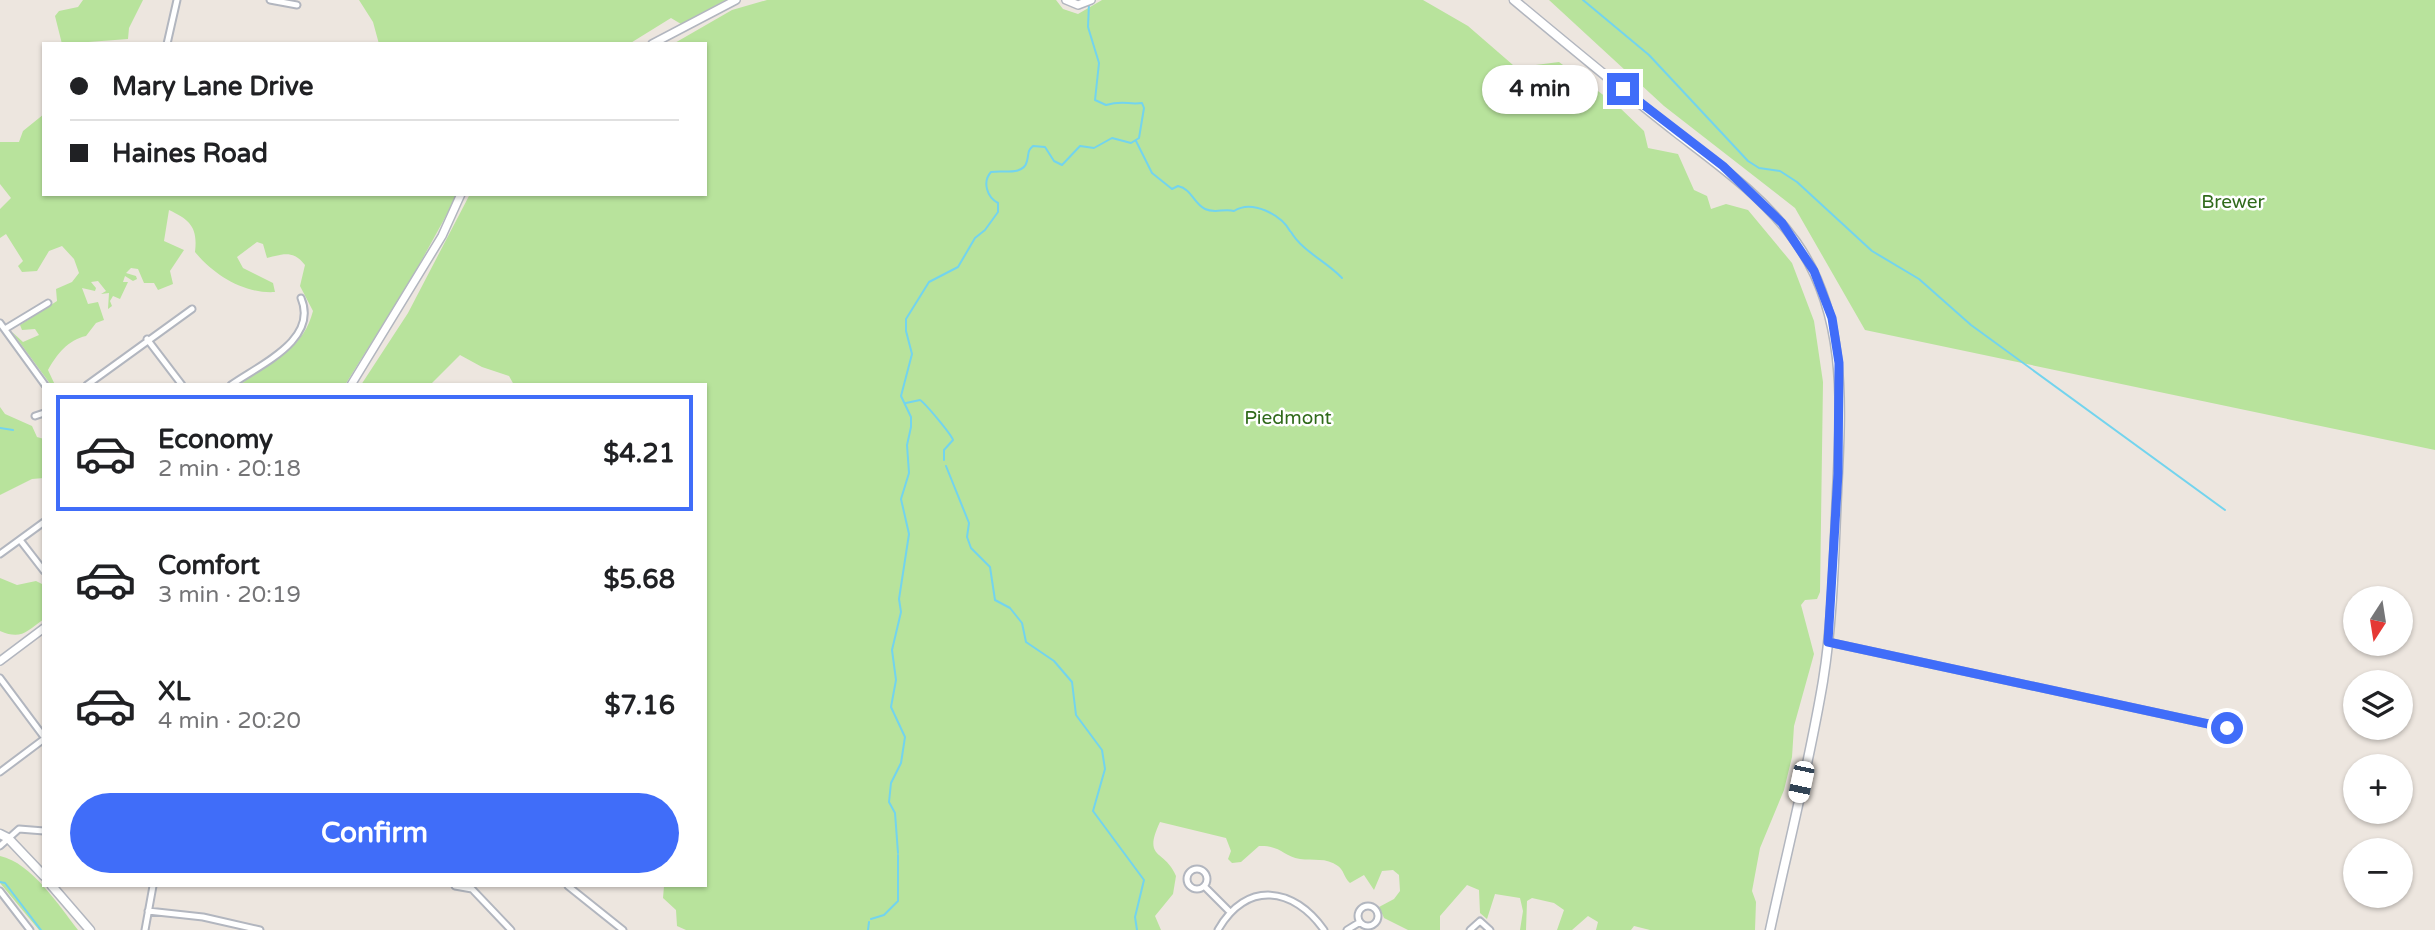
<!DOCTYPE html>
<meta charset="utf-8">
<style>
:root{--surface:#fff;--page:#f2f2f2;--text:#202124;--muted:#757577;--line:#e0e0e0;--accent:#406df9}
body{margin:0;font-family:"Varela Round",sans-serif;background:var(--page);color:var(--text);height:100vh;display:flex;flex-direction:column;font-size:26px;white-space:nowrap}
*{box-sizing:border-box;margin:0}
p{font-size:23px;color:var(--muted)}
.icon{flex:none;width:38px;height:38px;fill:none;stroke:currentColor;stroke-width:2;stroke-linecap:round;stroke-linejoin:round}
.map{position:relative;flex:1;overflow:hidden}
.sheet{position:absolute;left:42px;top:383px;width:665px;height:504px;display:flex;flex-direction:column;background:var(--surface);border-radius:0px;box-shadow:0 2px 5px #0004}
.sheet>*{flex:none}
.guide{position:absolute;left:42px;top:42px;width:665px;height:154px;border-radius:0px;box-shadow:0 2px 5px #0004;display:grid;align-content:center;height:154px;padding:0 28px;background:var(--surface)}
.needle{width:46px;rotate:192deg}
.fabs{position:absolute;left:2343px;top:586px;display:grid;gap:14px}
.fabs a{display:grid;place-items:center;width:70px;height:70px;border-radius:50%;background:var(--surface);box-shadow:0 2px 5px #0004;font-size:35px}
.end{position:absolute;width:32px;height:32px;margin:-16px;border:9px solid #406df9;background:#fff;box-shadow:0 0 0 4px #fff}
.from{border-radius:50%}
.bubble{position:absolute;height:49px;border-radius:24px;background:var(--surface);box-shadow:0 2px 5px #0004;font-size:23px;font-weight:800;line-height:49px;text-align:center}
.car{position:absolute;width:21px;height:42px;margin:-21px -10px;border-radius:9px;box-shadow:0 0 5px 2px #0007;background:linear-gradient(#fff 24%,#345 0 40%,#fff 0 76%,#345 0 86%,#fff 0)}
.guide b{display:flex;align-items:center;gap:24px;height:66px;font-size:26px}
.guide b+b{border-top:2px solid var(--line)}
.guide i{width:18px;height:18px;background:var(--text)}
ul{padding:12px 0 0;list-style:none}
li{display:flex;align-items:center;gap:21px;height:116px;margin:0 14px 10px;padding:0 14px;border:4px solid transparent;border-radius:0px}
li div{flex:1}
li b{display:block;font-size:26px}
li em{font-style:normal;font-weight:800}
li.active{border-color:var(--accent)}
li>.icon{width:63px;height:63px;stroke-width:1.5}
.button{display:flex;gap:14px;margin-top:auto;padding:14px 28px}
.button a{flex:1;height:80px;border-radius:42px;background:var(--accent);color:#fff;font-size:28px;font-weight:800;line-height:80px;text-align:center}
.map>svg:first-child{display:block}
</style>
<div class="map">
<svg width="2435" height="930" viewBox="0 0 2435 930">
<rect width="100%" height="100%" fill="#ede6df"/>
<path fill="#b8e39c" d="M83,0H143L129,28L128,39L62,44L55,16L59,11L78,7Z
M359,0H726L681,24L671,18L629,44H379L373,22Z
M767,0H1056L1063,9L1078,14L1102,0H1423L1468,26L1513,65L1519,67L1559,62L1618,106L1644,131L1648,148L1678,154L1694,190L1707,196L1711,209L1726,204L1748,210L1792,263L1814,321L1823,382L1820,592L1817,599L1805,600L1801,605L1814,654L1794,726L1792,757L1784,790L1760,848L1752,891L1756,902L1755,930H1650L1634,926L1631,930H1596L1598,922L1588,916L1572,930H1557L1564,910L1554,903L1532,898L1527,901L1526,930H1520L1523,911L1520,898L1495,894L1487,919L1480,913L1479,890L1467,885L1440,916V930H1408L1384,918L1379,907L1394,899L1400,891L1399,875L1393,870L1382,871L1374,890L1364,875L1350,883C1344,878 1344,870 1338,866C1326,857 1313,861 1300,859C1283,856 1280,845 1259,846L1241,862L1232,863L1228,859L1231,851L1226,838L1160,822C1142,860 1165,849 1176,876L1173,894L1155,916L1161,930H686L677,926L676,910L663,898L664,886H705V385H514L509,376L482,367L460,355L430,385H361L408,313L470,194H705V44H673L732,10Z
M1549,0H2435V450L1865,330L1795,208L1664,106Z
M44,114V194H458L413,276L345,385H240C270,358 302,353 313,311L300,286L305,265C293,250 284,254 267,258L263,244L257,242L237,257L243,268L273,283L275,292C244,294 214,275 195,252C198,227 190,220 169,210L164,241L184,250L170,271L173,284L158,290L154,283H144L138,269L131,268L126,273L136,276L137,279L133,281L125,276L123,282H128L120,299L113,296L110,301L112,306L108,309L109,293L101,294L106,291L98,281L91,282L96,288L95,291L82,288L88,304L98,302L104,320L96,323L86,336C68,340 57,354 48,370L55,385H51L12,332L23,342L39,335L35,329L22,330L20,325L57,301L56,289L72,282L79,273L74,259L62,246L49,251L37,271L22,272L18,266L23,261L6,234L0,238V209L11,198L0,184V142H19L23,131Z
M0,407L5,414L32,426L37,437L44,439V478L32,479L0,495Z
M0,578L17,585L36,581L44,585V619C26,632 21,640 0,631Z
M0,856C32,863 59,906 78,930H39L0,883Z"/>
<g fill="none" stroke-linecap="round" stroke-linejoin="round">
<path stroke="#73d4ee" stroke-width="2" d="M1583,0L1649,55L1748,161L1759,168L1780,171L1797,182L1872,251L1919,279L1971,325L2225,510
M1136,141L1152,173L1172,189L1178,186C1192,189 1193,203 1205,209C1215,214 1224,208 1234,211C1252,199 1281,215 1290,231
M1291,232C1303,252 1326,261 1342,278
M906,403L920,400C925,403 951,434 953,440L944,450V460
M0,428L13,430
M946,466L969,523L967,537L971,548L990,567L995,600L1010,608L1022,623L1026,642L1054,661L1072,682L1076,715L1102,750L1105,769L1093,811L1144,880L1135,917L1137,930
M898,853L895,813L889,802L891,783L901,763L905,737L891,707L896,680L892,650L901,612L899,599L909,534L901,499L909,473L907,445L911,427V417L901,396L912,354L906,331V319L929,282L958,267L975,238L985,230L998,212V203C987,197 982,182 991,172C1002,170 1024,176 1027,161C1029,154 1027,151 1033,146L1045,147L1054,161L1062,165L1080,146L1094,148L1112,138L1131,143L1139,138L1144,108L1142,103C1128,105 1124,100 1106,105L1095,100L1099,63L1088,27L1089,3
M0,882L5,883L41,930
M871,919L884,915L898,901V855
M868,930L869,922"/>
<defs>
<path id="minor" d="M270,0L297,5
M167,44L177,0
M0,323L45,385
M5,329L48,303
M147,339L182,385
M87,385L192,309
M231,385C259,365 319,340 301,298
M35,416L44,413
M20,540L44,571
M0,554L44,522
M1828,642L2227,728
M0,678L44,737
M0,772L44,739
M0,846L19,829L44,831
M1187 879a10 10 0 1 1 20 0a10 10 0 1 1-20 0Z
M455,886L472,889L511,930
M568,886L623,930
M1204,886L1230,912
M0,891L30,930
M1358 916a10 10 0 1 1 20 0a10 10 0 1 1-20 0Z
M148,911L203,917L260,930
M145,930L153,886
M1218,930C1246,880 1294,887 1324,930
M1347,930L1360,922
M1470,930L1480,921L1490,930"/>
<path id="tertiary" d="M1066,0L1078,5L1091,0
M652,44L736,0
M351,385L442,236L461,194
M0,661L44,628"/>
<path id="secondary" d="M1514,0C1568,45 1622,90 1677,133C1720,166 1764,197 1796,242C1848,316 1841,407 1837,493C1834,556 1833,619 1823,681C1809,765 1788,847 1770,930
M0,834L8,838L44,876
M52,886L90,930"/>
</defs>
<use href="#minor" stroke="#b2b6bf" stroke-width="9"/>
<use href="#tertiary" stroke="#b2b6bf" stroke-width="10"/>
<use href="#secondary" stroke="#b2b6bf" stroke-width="11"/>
<use href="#minor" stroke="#fff" stroke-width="5"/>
<use href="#tertiary" stroke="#fff" stroke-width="7"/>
<use href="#secondary" stroke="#fff" stroke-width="8"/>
</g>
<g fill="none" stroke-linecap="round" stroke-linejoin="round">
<path stroke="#406df9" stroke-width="9" d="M1623,89L1723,166L1782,223L1814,271L1832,318L1839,363L1838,473L1828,642L2227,728"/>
</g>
<g text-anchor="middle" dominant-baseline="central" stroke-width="5" stroke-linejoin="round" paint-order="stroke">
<g font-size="19" fill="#306a1b" stroke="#fff">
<text x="2233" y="202">Brewer</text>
<text x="1288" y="418">Piedmont</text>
</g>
</g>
</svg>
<div class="fabs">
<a><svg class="needle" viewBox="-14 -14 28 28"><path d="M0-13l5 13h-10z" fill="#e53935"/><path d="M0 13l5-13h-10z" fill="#757577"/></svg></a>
<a><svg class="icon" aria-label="layers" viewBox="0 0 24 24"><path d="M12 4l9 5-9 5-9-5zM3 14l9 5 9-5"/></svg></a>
<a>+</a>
<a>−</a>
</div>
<i class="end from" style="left:2227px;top:728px"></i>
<i class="end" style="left:1623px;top:89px"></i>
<div class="bubble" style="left:1482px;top:65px;width:116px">4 min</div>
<i class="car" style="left:1801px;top:782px;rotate:192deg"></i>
<div class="guide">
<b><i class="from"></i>Mary Lane Drive</b>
<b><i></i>Haines Road</b>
</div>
<section class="sheet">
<ul>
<li class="active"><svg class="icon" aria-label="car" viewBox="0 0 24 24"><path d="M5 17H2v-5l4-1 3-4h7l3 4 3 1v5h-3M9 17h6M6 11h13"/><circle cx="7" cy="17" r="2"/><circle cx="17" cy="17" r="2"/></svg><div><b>Economy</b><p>2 min · 20:18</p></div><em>$4.21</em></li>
<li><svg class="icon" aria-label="car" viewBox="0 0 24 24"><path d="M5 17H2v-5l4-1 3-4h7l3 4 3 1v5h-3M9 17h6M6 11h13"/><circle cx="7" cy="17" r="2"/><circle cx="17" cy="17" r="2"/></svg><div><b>Comfort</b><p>3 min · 20:19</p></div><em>$5.68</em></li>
<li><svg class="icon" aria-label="car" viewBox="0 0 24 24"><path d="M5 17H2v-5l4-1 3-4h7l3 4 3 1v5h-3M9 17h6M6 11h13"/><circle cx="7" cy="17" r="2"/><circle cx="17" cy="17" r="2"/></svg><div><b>XL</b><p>4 min · 20:20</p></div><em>$7.16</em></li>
</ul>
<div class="button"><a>Confirm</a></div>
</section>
</div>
